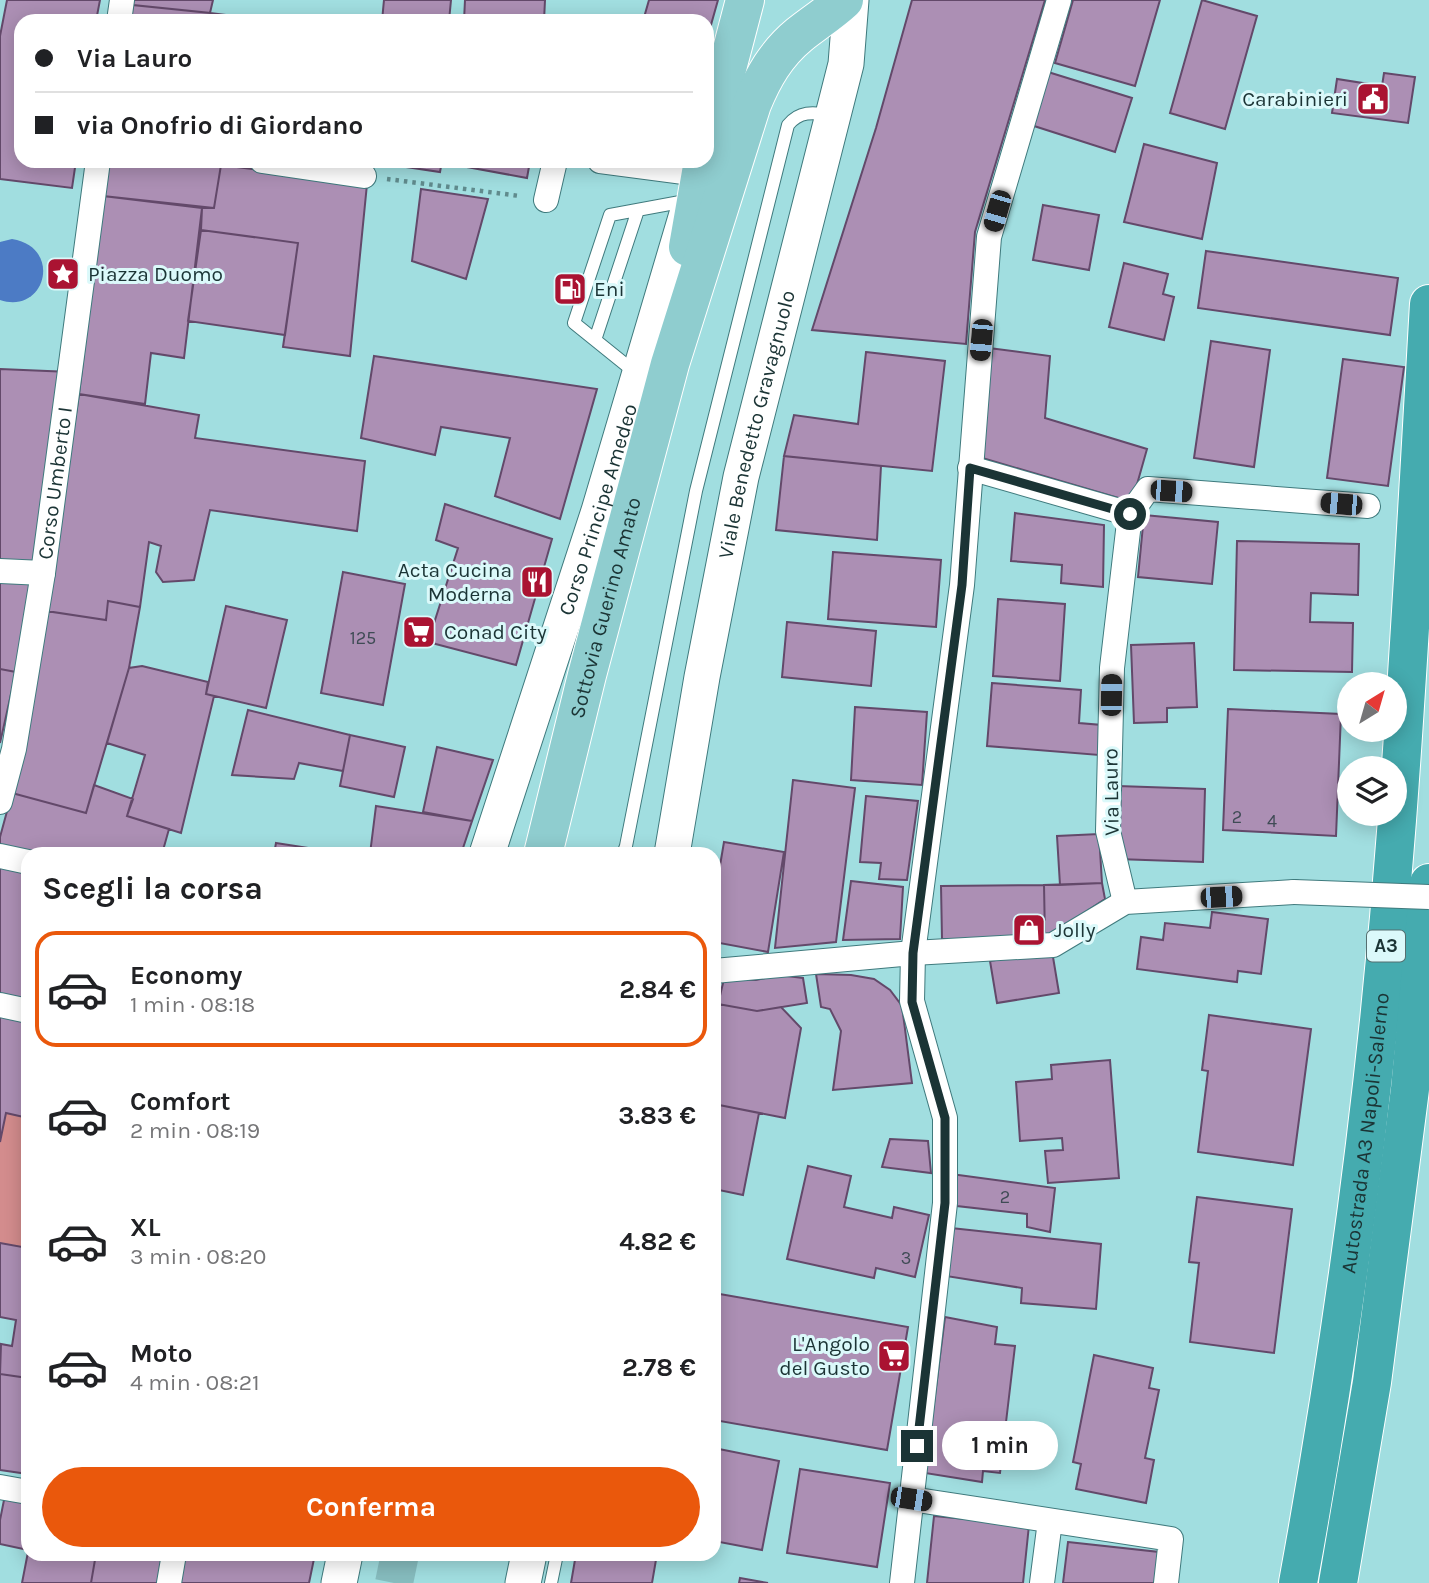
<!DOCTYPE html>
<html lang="it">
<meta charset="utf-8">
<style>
:root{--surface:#fff;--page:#f6f6f6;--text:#202124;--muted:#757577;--line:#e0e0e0;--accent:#ea580c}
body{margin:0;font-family:Karla,sans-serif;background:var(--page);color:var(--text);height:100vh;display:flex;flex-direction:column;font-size:26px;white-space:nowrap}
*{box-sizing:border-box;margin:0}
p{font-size:23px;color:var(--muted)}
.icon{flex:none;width:38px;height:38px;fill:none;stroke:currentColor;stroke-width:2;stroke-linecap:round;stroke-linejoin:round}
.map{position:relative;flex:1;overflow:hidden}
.sheet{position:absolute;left:21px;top:847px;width:700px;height:714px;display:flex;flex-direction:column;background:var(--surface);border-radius:21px;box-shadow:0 4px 18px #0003}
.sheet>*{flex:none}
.banner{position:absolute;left:14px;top:14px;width:700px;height:154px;border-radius:21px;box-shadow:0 4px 18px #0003;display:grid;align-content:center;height:154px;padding:0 21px;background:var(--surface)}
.needle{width:46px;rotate:37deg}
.controls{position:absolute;left:1337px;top:672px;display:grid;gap:14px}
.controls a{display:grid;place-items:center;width:70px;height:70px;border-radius:50%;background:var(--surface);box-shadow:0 4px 18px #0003;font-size:35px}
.end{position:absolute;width:32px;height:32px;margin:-16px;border:9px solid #1b3435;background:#fff;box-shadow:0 0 0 4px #fff}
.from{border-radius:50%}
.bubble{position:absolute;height:49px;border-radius:24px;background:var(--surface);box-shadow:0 4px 18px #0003;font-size:23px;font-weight:700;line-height:49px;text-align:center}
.car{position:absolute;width:21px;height:42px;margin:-21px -10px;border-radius:9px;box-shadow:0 0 5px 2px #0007;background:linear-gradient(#222 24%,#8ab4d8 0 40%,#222 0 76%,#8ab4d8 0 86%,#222 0)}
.banner b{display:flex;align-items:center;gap:24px;height:66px;font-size:26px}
.banner b+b{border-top:2px solid var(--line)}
.banner i{width:18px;height:18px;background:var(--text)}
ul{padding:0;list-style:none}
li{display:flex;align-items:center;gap:21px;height:116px;margin:0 14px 10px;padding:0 7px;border:4px solid transparent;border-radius:21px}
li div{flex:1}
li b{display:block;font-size:26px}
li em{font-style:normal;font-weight:700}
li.on{border-color:var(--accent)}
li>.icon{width:63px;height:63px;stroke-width:1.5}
h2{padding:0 21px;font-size:32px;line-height:84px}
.primary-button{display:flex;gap:14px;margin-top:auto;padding:14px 21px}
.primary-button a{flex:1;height:80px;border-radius:42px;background:var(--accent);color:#fff;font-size:28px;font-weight:700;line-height:80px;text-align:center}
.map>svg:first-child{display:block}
</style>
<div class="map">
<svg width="1429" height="1583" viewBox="0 0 1429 1583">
<rect width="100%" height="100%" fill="#a1dee0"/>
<path fill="#d38c8d" d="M6,1113L28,1118V1248L0,1243V1142Z"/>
<path fill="#4c7bc5" d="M12,239C63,247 46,315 0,300V242Z"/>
<path fill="#ac8fb4" stroke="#63496a" stroke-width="2" d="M7,0H100L96,21H21V161H76L72,188L0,179V36Z
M133,0H213L210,13L133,5Z
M384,0H451L449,21H382Z
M465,0H545L544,21H464Z
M649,0H718L707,39V21H643Z
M912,0H1045L975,232L966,344L812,330L876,128Z
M1073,0H1160L1135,86L1055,63Z
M1202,0L1257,16L1225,129L1170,113Z
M133,5L210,13L209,21H130Z
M210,13L273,21H209Z
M1048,72L1132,98L1115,152L1031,125Z
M1384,73L1415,77L1408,123L1332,113L1337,79L1382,86Z
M1144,144L1217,163L1202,239L1124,222Z
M109,161H194L221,165L214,208L103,196Z
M366,161H442L440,172Z
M446,161H530L527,178L445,163Z
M221,165L367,184L350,356L283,347L298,243L201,230L202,208H214Z
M421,189L488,199L466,279L412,261Z
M103,196L202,208L184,358L151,353L145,404L79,394Z
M1043,205L1099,215L1089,270L1033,260Z
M201,230L298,243L285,335L188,321Z
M1206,251L1398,278L1390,335L1198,308Z
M1124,263L1168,274L1163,294L1174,297L1164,340L1109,327Z
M1211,341L1270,350L1254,467L1194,458Z
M989,348L1050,356L1045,418L1147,449L1132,502L979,457Z
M866,352L945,361L932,471L784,456L794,415L858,424Z
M374,356L597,389L560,519L495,496L510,438L441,427L435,455L361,438Z
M1343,359L1404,367L1388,486L1327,478Z
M0,369L70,372L35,568L0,566Z
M79,394L199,415L195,438L365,461L357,531L210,510L194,580L163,582L156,572L161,546L149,542L140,607L108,601L106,620L46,611Z
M784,456L881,466L877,540L776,530Z
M445,504L552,539L516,665L428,642L458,548L436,540Z
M1015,513L1104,525L1103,587L1061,583L1062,565L1011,561Z
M1144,515L1218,522L1212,584L1138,577Z
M1237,541L1359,544L1358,595L1311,593L1310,622L1353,623L1352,672L1234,670Z
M833,552L941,560L936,627L828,619Z
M343,572L405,584L383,705L321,693Z
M0,576L33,577L16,672L0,669Z
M998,599L1065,604L1060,681L993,676Z
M108,601L140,607L129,668L86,813L12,793L46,611L106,620Z
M226,606L287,620L266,708L206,694Z
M787,622L876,631L871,686L782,677Z
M1194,643L1197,707L1167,708V722L1134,723L1131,645Z
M142,666L208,682L206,694L214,696L181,833L127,816L145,755L107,743L129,668Z
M0,669L16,672L0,743Z
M992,683L1081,690L1079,723L1102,725L1099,755L987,746Z
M855,707L927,712L922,785L851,780Z
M1228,709L1341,714L1336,836L1223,830Z
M248,710L350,735L343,771L299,763L294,779L232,775Z
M350,735L405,747L394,797L340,786Z
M437,747L493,760L472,821L423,812Z
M793,780L855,788L836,942L775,948Z
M94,785L133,799L127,816L169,829L162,854H28L0,850V837L12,793L86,813Z
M1118,786L1205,789L1203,862L1117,859Z
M866,796L918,801L907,880L879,879L881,863L860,862Z
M376,806L472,821L461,854H370Z
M1099,834L1102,883L1060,885L1057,836Z
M724,842L784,852L768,952L714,942V901Z
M276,843L347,854H274Z
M0,862L28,868V1008L0,1001Z
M851,881L903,887L900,939L843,940Z
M1102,883L1105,899L1045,939L1044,885Z
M1044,885L1045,939H942L941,886Z
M1212,912L1268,919L1261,974L1238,971L1237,982L1137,969L1141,937L1163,940L1165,923L1210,928Z
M1052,951L1059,993L997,1003L990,961Z
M816,974L851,975L874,979L890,990L902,1006L912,1083L833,1090L841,1031L830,1009L821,1007Z
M779,975L803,978L807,1003L757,1011L718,1004L724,979L756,980Z
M718,1004L757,1011L781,1007L801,1028L785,1118L714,1104V1021Z
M0,1008L28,1014V1118L6,1113L0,1142Z
M1209,1015L1311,1029L1293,1165L1198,1152L1208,1071L1202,1070Z
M1110,1060L1119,1178L1048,1183L1045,1151L1063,1150L1062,1138L1020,1141L1016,1082L1052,1079L1051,1065Z
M714,1104L759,1113L743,1195L714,1189Z
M890,1139L928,1141L931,1173L882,1167Z
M808,1166L851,1176L844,1207L892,1218L894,1207L929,1215L915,1277L876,1268L874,1278L787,1259Z
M951,1174L1055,1188L1050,1232L1027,1227V1214L957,1206Z
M1197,1197L1292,1209L1274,1353L1190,1342L1199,1263L1189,1262Z
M951,1228L1101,1244L1096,1309L1021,1303L1022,1288L946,1276Z
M0,1243L28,1248V1378L0,1374L1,1344L12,1346L16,1320L0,1317Z
M714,1293L908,1327L887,1450L714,1420Z
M945,1317L997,1327L995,1344L1015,1346L1000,1473L983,1471L982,1482L925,1473Z
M1094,1355L1153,1368L1149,1388L1159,1390L1145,1458L1154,1460L1146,1503L1076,1489L1081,1464L1073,1462Z
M0,1374L28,1378V1474L0,1470Z
M719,1449L779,1461L762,1550L714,1541V1477Z
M800,1469L890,1483L877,1567L787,1553Z
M6,1490L28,1495V1550L0,1544V1520Z
M934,1516L1029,1525L1023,1583H927Z
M1068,1542L1159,1552L1155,1583H1063Z
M28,1552V1554H96L91,1583H22Z
M96,1554H167L163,1583H91Z
M183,1554H315L309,1583H177Z
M576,1554H657L652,1583H571Z
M740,1578L768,1583H739Z"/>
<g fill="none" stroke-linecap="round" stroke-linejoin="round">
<path stroke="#86bcbe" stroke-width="38" stroke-dasharray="38 19" stroke-linecap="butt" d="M394,1583L400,1554"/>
<defs>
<path id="lane" d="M595,340L638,210
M636,373L574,323L610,215L691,200
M623,854L626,846L696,491L788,125C799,111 813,112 830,115
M551,1583L557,1554"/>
<g id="street">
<path d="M119,21L122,0"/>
<path d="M262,161L364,176"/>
<path d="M600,161L699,174"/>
<path d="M546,200L555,161"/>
<path d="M970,468L1130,514L1112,668L1108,831L1125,902"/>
<path d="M1130,514L1148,489L1368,506"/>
<path d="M0,571L43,573"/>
<path id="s1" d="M0,802L14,749L43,573L98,161"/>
<path d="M0,856L28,862"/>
<path d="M714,971L913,953L1053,945L1125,902L1294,892"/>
<path d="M0,1005L28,1011"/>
<path d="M0,1487L28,1492"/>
<path d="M911,1499L1171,1539L1166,1583"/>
<path d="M169,1583L174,1554"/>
<path d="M902,1583L945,1203V1118L912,1001L913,953L962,585L989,237L1059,0"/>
<path d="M1042,1583L1050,1521"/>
</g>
<g id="secondary">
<path id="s2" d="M487,854L599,511L687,214"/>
<path id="s3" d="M672,854L702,677L741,477L846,64L851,0"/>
<path d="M339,1583L345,1554"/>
<path d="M523,1583L529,1554"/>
</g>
<g id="primary">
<path d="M707,145L745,0"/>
<path d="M688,247L703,161"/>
<path id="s4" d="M543,854L587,675L670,364L752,104C763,77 776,54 799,35C814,23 830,13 844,0"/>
</g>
<g id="highway">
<path id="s5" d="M1298,1583C1344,1331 1378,1075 1397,820C1410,648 1419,476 1429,304"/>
<path d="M1338,1583L1372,1382L1410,1089L1429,883"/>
</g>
</defs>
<use href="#lane" stroke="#3f7a7d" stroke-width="14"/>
<use href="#street" stroke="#3f7a7d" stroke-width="26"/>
<use href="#secondary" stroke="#3f7a7d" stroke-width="37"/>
<use href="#primary" stroke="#fff" stroke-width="40"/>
<use href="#highway" stroke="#fff" stroke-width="40"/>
<path stroke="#608b8d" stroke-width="4.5" stroke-dasharray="3.5 5" stroke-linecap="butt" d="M387,179L520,196"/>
<use href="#lane" stroke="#fff" stroke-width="12"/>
<use href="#street" stroke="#fff" stroke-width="24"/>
<use href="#secondary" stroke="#fff" stroke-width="35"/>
<use href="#primary" stroke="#8fcdcf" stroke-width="38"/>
<use href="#highway" stroke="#45abaf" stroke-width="38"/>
<defs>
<path id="street-bridge" d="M1294,892L1429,897"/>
</defs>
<use href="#street-bridge" stroke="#3f7a7d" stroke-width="26" stroke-linecap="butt"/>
<use href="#street-bridge" stroke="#fff" stroke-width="24"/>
</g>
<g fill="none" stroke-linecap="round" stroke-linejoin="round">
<path stroke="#1b3435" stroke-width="9" d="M917,1446L945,1203V1118L912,1002L913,953L962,585L970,468L1130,514"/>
</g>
<defs>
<symbol id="civic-square" viewBox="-11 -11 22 22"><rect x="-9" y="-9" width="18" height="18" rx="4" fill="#aa1332" stroke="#dbf9fa"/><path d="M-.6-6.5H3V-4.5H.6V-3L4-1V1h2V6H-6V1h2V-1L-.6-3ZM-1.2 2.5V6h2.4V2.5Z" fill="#fff"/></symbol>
<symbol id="sight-square" viewBox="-11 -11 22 22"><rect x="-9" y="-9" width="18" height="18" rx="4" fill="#aa1332" stroke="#dbf9fa"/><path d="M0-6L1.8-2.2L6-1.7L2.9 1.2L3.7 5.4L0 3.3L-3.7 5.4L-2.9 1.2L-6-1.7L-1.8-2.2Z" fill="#fff"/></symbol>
<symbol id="fuel-square" viewBox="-11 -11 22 22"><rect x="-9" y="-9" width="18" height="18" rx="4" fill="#aa1332" stroke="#dbf9fa"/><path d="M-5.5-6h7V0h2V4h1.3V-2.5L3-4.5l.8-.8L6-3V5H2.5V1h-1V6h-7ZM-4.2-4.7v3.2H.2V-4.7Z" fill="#fff"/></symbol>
<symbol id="restaurant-square" viewBox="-11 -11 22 22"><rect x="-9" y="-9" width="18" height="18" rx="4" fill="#aa1332" stroke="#dbf9fa"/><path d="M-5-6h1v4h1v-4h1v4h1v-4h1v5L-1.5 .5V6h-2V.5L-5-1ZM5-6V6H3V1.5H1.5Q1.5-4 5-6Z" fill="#fff"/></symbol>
<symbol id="supermarket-square" viewBox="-11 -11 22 22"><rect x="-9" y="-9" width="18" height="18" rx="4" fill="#aa1332" stroke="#dbf9fa"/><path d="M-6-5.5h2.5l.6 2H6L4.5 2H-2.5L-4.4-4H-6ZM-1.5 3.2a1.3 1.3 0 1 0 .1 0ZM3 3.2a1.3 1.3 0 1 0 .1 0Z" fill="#fff"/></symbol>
<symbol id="shop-square" viewBox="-11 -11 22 22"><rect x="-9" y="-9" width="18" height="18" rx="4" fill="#aa1332" stroke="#dbf9fa"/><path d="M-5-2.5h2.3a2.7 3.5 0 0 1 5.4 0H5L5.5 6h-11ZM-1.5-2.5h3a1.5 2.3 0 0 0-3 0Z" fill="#fff"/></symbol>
</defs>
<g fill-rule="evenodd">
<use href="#civic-square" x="1354" y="80" width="38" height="38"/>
<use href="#sight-square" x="44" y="255" width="38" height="38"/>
<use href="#fuel-square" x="551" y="270" width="38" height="38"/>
<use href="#restaurant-square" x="518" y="563" width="38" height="38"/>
<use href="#supermarket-square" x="400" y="613" width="38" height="38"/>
<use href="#shop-square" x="1010" y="911" width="38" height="38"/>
<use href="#supermarket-square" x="875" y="1337" width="38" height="38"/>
</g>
<g text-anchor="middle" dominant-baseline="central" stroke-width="6" stroke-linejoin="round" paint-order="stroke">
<g font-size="18" fill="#3f4b55">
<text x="363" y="638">125</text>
<text x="1237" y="817">2</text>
<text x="1272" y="821">4</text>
<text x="1005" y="1197">2</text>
<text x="906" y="1258">3</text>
</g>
<rect fill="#dbf9fa" stroke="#556f70" stroke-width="2" x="1367" y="930.5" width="38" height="31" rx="5"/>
<g font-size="19" font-weight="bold" fill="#1b3435">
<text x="1386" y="946">A3</text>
</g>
<g font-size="21" fill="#1b3435" stroke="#dbf9fa" text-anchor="start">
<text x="1348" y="99" text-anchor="end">Carabinieri</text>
<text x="88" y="274">Piazza Duomo</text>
<text x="594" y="289">Eni</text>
<text x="512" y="570" text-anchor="end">Acta Cucina<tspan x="512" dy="24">Moderna</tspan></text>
<text x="444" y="632">Conad City</text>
<text x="1054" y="930">Jolly</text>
<text x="870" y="1344" text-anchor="end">L'Angolo<tspan x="870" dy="24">del Gusto</tspan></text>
</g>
<g font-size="21" fill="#1b3435" stroke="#dbf9fa">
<text stroke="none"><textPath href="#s3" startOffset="438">Viale Benedetto Gravagnuolo</textPath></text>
<text stroke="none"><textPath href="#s1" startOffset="324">Corso Umberto I</textPath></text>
<text stroke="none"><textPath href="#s2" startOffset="362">Corso Principe Amedeo</textPath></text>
<text stroke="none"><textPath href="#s4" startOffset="254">Sottovia Guerino Amato</textPath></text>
<text transform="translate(1111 792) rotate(-91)">Via Lauro</text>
<text stroke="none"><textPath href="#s5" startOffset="455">Autostrada A3 Napoli-Salerno</textPath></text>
</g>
</g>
</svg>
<div class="controls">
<a><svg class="needle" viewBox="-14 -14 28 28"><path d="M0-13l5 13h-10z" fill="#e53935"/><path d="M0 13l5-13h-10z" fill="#757577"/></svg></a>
<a><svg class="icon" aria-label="layers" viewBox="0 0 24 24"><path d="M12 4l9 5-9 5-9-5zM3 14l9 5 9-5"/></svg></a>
</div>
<i class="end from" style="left:1130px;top:514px"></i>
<i class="end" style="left:917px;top:1446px"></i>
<div class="bubble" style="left:942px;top:1421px;width:116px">1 min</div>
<i class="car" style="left:997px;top:211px;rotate:196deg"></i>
<i class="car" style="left:981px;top:340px;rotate:185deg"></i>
<i class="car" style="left:1171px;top:491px;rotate:94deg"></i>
<i class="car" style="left:1341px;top:504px;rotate:275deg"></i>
<i class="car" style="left:1111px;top:695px;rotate:1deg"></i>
<i class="car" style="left:1221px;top:897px;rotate:87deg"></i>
<i class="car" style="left:911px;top:1499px;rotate:99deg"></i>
<div class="banner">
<b><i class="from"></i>Via Lauro</b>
<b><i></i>via Onofrio di Giordano</b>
</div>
<section class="sheet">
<h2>Scegli la corsa</h2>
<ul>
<li class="on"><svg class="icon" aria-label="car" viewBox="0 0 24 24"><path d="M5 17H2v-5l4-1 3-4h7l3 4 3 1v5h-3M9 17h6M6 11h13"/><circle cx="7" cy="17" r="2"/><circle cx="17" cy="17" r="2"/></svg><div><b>Economy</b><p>1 min · 08:18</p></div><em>2.84 €</em></li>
<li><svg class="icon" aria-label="car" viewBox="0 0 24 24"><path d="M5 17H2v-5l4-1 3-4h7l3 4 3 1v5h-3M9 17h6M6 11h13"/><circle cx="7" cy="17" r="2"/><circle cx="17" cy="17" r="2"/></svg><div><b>Comfort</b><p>2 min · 08:19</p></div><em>3.83 €</em></li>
<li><svg class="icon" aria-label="car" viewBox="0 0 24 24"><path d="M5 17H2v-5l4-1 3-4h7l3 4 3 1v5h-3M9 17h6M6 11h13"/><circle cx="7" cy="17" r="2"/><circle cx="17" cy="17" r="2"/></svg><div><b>XL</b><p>3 min · 08:20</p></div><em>4.82 €</em></li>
<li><svg class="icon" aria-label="car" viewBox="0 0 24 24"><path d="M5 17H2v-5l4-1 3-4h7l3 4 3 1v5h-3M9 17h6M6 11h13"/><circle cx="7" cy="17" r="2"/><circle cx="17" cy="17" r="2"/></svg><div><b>Moto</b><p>4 min · 08:21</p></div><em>2.78 €</em></li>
</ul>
<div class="primary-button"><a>Conferma</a></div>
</section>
</div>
